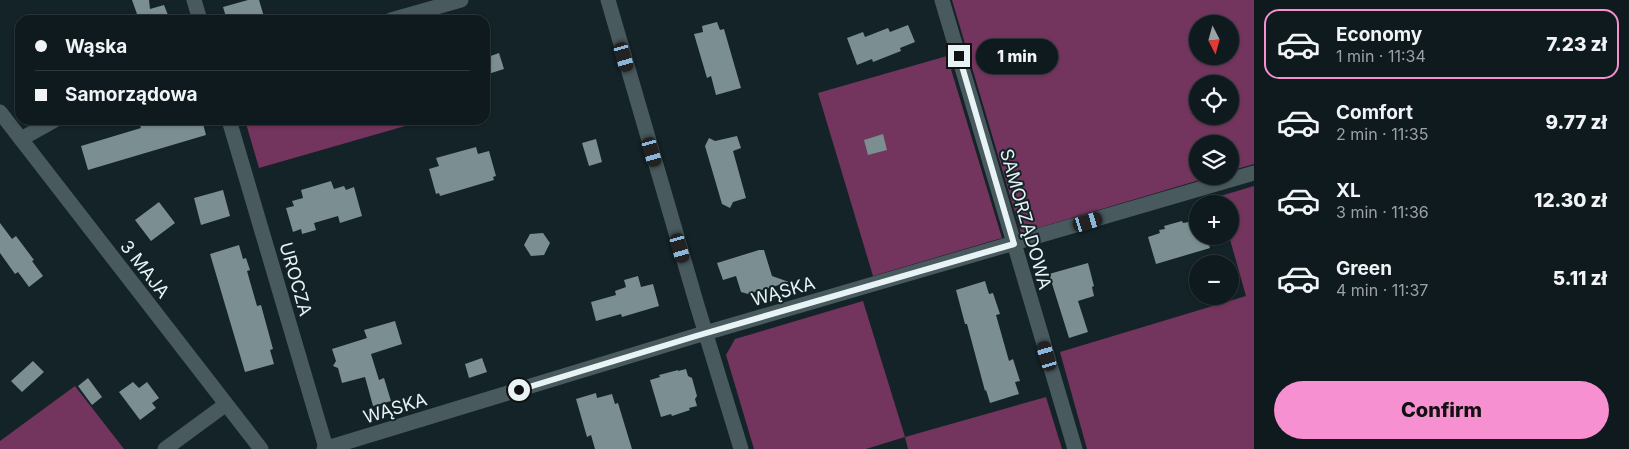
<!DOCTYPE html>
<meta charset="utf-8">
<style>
:root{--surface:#0e1a1d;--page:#1c272a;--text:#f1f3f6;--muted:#9ba1a4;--line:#2e383b;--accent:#f690d0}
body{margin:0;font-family:Inter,sans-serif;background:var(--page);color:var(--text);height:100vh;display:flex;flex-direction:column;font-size:19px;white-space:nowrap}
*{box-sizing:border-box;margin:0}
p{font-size:16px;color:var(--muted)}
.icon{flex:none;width:28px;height:28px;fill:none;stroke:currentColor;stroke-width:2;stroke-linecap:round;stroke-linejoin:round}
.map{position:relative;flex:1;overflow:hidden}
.drawer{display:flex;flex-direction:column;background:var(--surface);width:375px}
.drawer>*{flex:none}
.guide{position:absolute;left:15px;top:15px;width:475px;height:110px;border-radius:15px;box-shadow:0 1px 4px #0004,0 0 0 1px var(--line);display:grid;align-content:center;height:110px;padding:0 20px;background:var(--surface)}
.needle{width:32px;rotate:174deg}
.fabs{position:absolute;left:1189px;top:15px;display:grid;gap:10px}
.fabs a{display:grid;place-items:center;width:50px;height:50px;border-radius:50%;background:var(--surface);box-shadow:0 1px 4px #0004,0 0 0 1px var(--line);font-size:25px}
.end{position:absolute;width:22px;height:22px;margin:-11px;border:6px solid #e8f3f5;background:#111;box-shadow:0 0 0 2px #111}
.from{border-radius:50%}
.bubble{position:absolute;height:35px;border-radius:18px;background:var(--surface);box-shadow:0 1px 4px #0004,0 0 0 1px var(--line);font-size:16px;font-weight:800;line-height:35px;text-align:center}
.car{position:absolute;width:15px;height:30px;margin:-15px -8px;border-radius:6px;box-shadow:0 0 4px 1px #0007;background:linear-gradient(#222 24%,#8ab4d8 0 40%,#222 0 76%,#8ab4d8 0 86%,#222 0)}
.guide b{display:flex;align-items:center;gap:18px;height:48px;font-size:19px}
.guide b+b{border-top:1px solid var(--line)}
.guide i{width:12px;height:12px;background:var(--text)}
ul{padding:9px 0 0;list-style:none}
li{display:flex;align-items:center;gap:15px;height:70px;margin:0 10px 8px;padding:0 10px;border:2px solid transparent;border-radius:15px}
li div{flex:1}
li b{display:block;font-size:19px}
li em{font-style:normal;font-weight:800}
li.active{border-color:var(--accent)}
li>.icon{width:45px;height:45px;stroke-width:1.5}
.cta{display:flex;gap:10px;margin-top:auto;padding:10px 20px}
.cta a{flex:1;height:58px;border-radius:30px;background:var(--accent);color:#111;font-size:20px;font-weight:800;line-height:58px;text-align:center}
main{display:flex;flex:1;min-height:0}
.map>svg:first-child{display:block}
</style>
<main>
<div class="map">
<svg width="1254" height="449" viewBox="0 0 1254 449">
<rect width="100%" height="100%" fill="#132327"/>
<path fill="#73355d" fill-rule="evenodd" d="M952,0H1254V164L1230,171V144H1198V176H1213L1021,233ZM1198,24H1230V56H1198ZM1198,84H1230V116H1198Z
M947,56L1002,238L873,276L818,93Z
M245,120H426L259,168Z
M1254,186V449H1087L1060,352L1246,296L1229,236H1230V204H1219L1217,197Z
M863,301L905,437L1046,397L1062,449H908L905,437L866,449H754L726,355L735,339Z
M75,386L124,449H0V441Z"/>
<path fill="#7b8e92" d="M132,0H149L150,9L164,5L170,20H127L126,18L137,14Z
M248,0H259L265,20H227L223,7Z
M717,22L720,30L724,29L741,88L716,95L711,76L707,78L694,34L703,32L702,26Z
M908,25L915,42L900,48L901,51L873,62L872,59L857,65L847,38L863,32L865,37L888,28L890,32Z
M499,53L504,69L485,75V58Z
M148,120H202L206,135L88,170L81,146L141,128L139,123Z
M883,134L887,150L868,155L864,140Z
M737,136L741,148L733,151L746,198L733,202L730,208L722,204L705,146L709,138L715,141Z
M596,139L602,162L589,166L582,143Z
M476,147L478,154L489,151L496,176L493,177L494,180L440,196L439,193L436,194L429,169L439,166L436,158Z
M331,181L334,189L344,186L346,190L354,187L362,216L340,223L338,216L314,223L316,230L302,234L301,229L293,232L286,208L294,206L292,201L303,198L301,190Z
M223,190L230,216L201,225L194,198Z
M159,202L175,223L151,241L135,220Z
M1182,221L1183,223L1189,222L1190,224L1198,222V236H1206L1210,248L1156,264L1148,237L1160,233L1159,230L1165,229L1164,226Z
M0,223L12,239L16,236L34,260L32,261L43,276L29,287L18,272L15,274L0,253Z
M543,233L550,243L544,255L531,256L524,245L530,234Z
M239,245L243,259L246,258L250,270L247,271L257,306L261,305L273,349L270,350L274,364L245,372L210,254Z
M759,250H764L772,276L789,282L748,294L741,292L736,276L723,280L717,263Z
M1088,263L1094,286L1092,287L1094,296L1078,301L1088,332L1069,338L1049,274Z
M638,276L641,287L653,284L659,306L622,317L621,314L596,321L591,302L616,295L615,291L626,287L624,280Z
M985,281L989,294L993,293L1000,314L996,315L1009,361L1013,359L1020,381L1015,382L1019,394L990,403L986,390L985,391L967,324H965L956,290Z
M395,321L402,344L371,354L379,380L384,378L391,401L373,406L365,377L342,383L338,368L333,366L336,361L332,349L367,338L364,330Z
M482,358L487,372L469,378L465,364Z
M33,361L44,372L22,392L11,381Z
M686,369L688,376L692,378L697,396L695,399L697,406L689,408L690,410L672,416L671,414L661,417L650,380L660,377L659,375L678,370V371Z
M88,378L102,397L92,405L78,386Z
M133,382L139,388L147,382L159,398L152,403L156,408L140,420L119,392Z
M596,393L597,398L612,394L615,404L618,403L632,449H595L591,435L587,437L576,399Z"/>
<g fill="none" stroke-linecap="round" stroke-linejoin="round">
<path stroke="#485a5e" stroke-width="15" d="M194,0L200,20
M608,0L697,305L741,449
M942,0L1075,449
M391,20L461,0
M229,120L326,448
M21,139L55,120
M165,449L225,405
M324,449L695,336L1254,173"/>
<path stroke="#485a5e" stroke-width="15" d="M0,112L261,449"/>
</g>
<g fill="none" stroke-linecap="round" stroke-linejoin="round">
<path stroke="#e8f3f5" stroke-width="6" d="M519,390L696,336L1014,244L959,56"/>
</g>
<g text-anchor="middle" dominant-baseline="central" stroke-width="4" stroke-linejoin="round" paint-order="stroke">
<g font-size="18" fill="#e8f3f5" stroke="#132327">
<text transform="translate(1026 219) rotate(74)">SAMORZĄDOWA</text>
<text transform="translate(145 269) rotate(52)">3 MAJA</text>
<text transform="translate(296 279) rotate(74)">UROCZA</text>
<text transform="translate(783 291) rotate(-16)">WĄSKA</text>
<text transform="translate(395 408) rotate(-17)">WĄSKA</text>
</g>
</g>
</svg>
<div class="fabs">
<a><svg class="needle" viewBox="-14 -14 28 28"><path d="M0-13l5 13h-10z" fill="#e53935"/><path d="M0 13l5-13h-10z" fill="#9ba1a4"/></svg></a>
<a><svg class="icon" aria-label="locate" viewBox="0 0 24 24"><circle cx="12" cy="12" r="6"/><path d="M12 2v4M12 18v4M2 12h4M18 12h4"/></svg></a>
<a><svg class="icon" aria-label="layers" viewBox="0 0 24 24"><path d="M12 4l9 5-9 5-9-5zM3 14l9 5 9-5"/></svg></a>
<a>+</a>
<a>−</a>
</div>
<i class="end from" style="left:519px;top:390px"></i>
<i class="end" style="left:959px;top:56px"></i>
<div class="bubble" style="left:976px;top:39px;width:82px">1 min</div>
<i class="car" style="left:624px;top:57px;rotate:164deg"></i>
<i class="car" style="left:652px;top:152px;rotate:164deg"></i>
<i class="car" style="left:1088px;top:222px;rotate:73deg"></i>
<i class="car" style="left:680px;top:248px;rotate:164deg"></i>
<i class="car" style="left:1047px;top:356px;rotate:343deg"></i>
<div class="guide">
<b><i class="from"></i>Wąska</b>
<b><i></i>Samorządowa</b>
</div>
</div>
<section class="drawer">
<ul>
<li class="active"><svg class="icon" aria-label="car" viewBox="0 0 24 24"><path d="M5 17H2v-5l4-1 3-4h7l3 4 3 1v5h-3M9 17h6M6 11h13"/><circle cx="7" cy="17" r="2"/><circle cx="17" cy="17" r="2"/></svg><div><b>Economy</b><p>1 min · 11:34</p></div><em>7.23 zł</em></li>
<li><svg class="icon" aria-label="car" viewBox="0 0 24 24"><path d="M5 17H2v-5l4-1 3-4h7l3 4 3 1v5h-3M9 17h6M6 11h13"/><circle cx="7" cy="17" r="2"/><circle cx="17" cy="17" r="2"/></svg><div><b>Comfort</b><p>2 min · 11:35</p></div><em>9.77 zł</em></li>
<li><svg class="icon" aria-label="car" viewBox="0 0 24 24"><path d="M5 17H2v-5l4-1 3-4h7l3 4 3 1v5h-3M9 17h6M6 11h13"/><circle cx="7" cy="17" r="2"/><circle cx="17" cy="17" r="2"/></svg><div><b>XL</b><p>3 min · 11:36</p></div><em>12.30 zł</em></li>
<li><svg class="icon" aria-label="car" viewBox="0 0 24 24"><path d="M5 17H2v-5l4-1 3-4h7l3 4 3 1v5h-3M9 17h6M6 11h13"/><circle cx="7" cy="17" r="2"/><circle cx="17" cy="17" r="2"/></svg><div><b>Green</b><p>4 min · 11:37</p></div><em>5.11 zł</em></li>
</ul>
<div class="cta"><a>Confirm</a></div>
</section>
</main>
